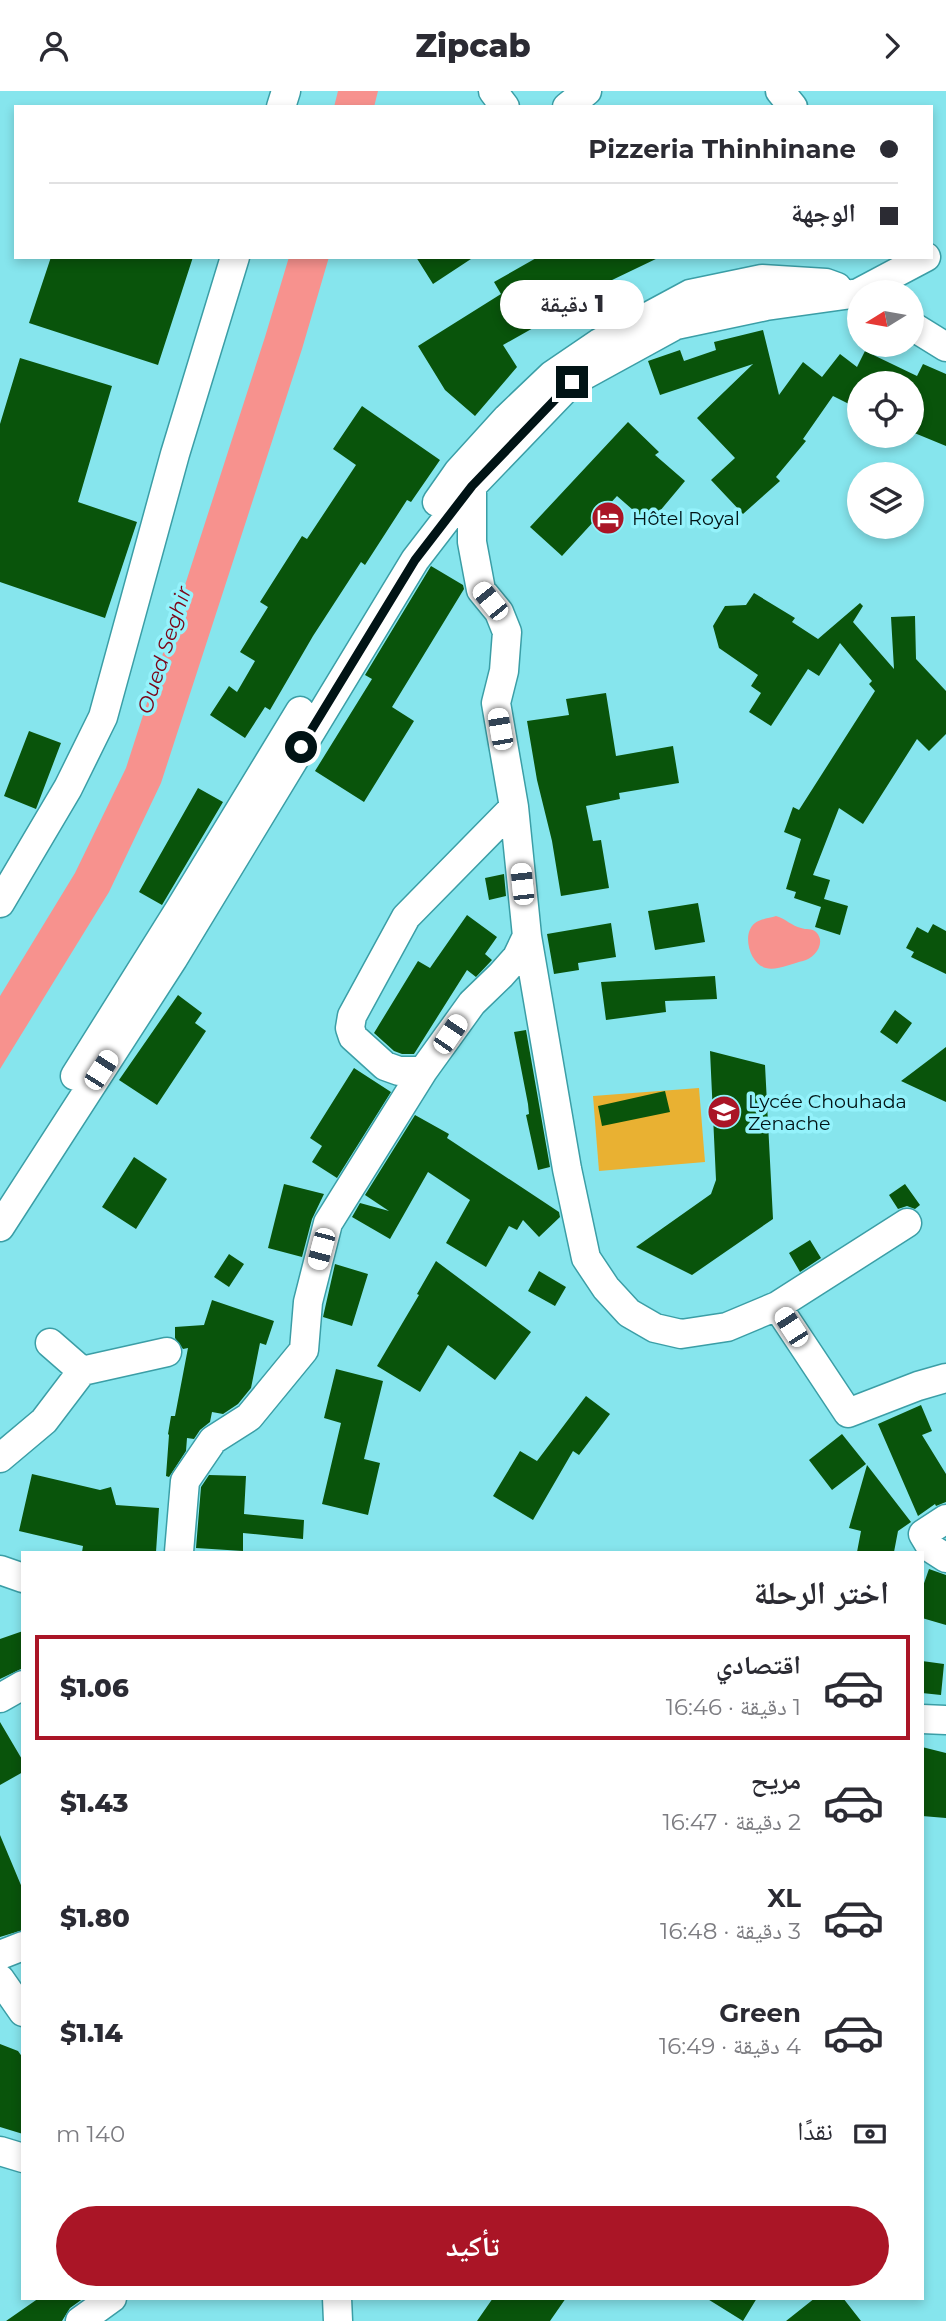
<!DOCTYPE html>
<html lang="ar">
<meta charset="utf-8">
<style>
:root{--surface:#fff;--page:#f7f7f7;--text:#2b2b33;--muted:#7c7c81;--line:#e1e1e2;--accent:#aa1526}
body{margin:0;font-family:Montserrat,"Noto Naskh Arabic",sans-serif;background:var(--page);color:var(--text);direction:rtl;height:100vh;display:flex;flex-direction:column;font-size:26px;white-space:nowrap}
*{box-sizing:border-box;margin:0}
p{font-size:23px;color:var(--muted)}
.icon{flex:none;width:38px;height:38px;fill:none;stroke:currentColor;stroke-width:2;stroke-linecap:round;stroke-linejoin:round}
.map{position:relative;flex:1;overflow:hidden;direction:ltr}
.side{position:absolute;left:21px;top:1460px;width:903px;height:749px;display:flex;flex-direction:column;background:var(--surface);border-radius:0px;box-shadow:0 4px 10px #0003;direction:rtl}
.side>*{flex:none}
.hud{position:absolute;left:14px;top:14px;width:919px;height:154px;border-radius:0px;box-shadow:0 4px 10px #0003;direction:rtl;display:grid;align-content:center;height:154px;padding:0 35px;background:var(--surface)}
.needle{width:46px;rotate:259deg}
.controls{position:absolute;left:847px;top:189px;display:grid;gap:14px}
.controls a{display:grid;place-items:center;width:77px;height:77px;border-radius:50%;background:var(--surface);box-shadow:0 4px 10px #0003;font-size:35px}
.end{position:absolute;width:32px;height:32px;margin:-16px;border:9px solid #011315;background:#fff;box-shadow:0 0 0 4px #fff}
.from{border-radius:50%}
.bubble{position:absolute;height:49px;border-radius:24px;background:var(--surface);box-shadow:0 4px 10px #0003;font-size:23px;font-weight:800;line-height:49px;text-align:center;direction:rtl}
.car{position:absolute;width:21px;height:42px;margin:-21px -10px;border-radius:9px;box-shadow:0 0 5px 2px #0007;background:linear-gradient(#fff 24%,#345 0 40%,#fff 0 76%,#345 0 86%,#fff 0)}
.hud b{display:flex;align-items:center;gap:24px;height:66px;font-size:26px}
.hud b+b{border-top:2px solid var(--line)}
.hud i{width:18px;height:18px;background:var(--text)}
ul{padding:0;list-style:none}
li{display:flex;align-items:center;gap:21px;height:105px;margin:0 14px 10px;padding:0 21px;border:4px solid transparent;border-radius:0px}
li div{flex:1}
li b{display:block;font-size:26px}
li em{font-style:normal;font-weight:800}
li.on{border-color:var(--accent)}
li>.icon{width:63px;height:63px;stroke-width:1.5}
h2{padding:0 35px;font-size:32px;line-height:84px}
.pay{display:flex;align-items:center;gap:18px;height:77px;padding:0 35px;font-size:26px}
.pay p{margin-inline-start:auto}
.button{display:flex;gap:14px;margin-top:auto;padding:14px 35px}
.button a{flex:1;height:80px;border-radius:42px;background:var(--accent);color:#fff;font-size:28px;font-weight:800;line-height:80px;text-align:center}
header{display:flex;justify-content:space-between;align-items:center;height:91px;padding:0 35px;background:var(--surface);font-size:32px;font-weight:800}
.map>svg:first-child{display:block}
</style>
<header><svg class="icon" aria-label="forward" viewBox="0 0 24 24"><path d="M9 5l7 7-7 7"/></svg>Zipcab<svg class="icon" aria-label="person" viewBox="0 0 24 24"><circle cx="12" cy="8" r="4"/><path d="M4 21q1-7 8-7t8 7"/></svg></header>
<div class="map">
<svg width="946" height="2230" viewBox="0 0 946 2230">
<rect width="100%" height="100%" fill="#86e5ed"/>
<path fill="#e9b132" d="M699,997L705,1071L599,1080L593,1005Z"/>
<path fill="#f7928e" d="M338,0H378L374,16H334Z
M289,166H329L302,258L161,692L109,801L0,978V905L75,782L126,677L265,246Z
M776,825C786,828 792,835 801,837C806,839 812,837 816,841C827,852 814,868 803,870C793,872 776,880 766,877C750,873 741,843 755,832C760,828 770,827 776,825Z"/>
<path fill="#09540b" d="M51,166H193L158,274L29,232Z
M416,166H474L433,193Z
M538,166H660L610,190L612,193L564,217L565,219L503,254L517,276L475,325L445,299L418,255L501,203L494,191Z
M763,239L779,304L803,271L822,286L840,263L857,276L865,260L917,285L923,273L946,283V355L912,341V292H859V318L833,305L803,348L806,350L776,386L780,390L743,423L711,389L735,367L697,327L753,273L660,304L648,270L680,259L684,270L716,259L714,251Z
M20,267L112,295L78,411L137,431L105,527L0,491V333Z
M362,315L440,369L411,411L407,409L365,474L361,471L313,545L270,619L265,616L245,647L210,624L229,595L237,601L255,570L240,561L268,516L260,511L302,445L307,448L356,374L333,358Z
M628,331L659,361L655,364L685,390L649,433L617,405L562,465L530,436Z
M431,475L463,494L464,498L392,616L414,630L364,711L315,680L372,588L365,584Z
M754,502L795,527L792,531L818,548L860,512L863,515L853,531L894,578L891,526L915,525L916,568L946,600V643L929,660L917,648L863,733L839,717L813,784L830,789L824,808L848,815L840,844L815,836L821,816L794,807L796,801L786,798L801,748L784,741L793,716L799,719L875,600L869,593L872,590L840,552L819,585L808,578L771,635L749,621L761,602L751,595L758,584L719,557L713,535L725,515L746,514Z
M606,602L616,665L673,655L679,692L619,702L620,708L586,715L593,750L601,749L609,797L561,805L552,750L537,689L527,630L569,624L566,608Z
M29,640L61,652L36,718L4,705Z
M198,697L223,711L162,814L139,801Z
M504,783L506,805L489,809L485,787Z
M698,812L705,851L655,859L648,820Z
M467,824L497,846L485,863L492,869L476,886L467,879L414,963H402L394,960L374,942L418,870L430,877Z
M611,832L616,866L578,872L579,879L554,883L547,843Z
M933,833L946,840V883L911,866L914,861L906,857L917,836L928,842Z
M715,885L717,908L665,910L666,921L606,929L601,891Z
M178,904L202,922L195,932L206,940L157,1014L119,989Z
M895,919L912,932L897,953L880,941Z
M526,939L550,1076L538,1079L526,1024L529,1023L528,1013L514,941Z
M946,956V1011L901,990L913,981Z
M710,960L765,974L773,1128L692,1184L636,1156L711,1103L716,1089Z
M354,977L391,1001L337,1087L312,1071L322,1055L310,1047Z
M665,1000L670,1021L602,1035L598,1015Z
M415,1024L449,1043L447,1047L559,1121L560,1126L539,1146L523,1129L517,1139L509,1135L486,1176L446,1152L470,1109L428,1081L390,1148L352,1126L360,1112L389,1120L365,1104Z
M134,1066L167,1088L136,1138L102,1116Z
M284,1093L324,1103L312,1128L302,1166L268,1157Z
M905,1093L920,1114L915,1118L907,1115L898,1118L889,1104Z
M810,1149L821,1167L800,1181L789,1162Z
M229,1163L244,1173L229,1196L214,1186Z
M436,1170L531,1241L495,1289L448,1254L420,1301L377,1275L419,1204L417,1203Z
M335,1173L368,1183L352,1235L323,1226Z
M539,1180L566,1196L555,1215L528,1200Z
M212,1209L274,1230L266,1254L260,1252L251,1297L238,1313L223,1323L212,1321L210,1331L200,1339L194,1348L187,1347L186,1360L169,1386L166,1385L169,1344L168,1343L171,1325H175L188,1257L183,1258L175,1247V1236L204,1234Z
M336,1278L383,1290L364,1368L380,1372L368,1424L322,1413L341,1332L324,1327Z
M586,1305L610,1323L579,1364L573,1360L533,1429L493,1405L520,1360L537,1370Z
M921,1314L932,1340L922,1344L946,1383V1411L936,1415L935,1413L918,1425L878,1333Z
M842,1343L866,1373L832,1399L809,1369Z
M867,1374L911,1431L898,1440L894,1461H857L861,1440L849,1437Z
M32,1383L100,1399L111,1396L116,1414L159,1417L156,1461H82L83,1455L19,1440Z
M209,1384L246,1385L244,1423L304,1429L303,1448L243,1442V1460L196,1457L201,1396Z
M929,1478L946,1484V1534L922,1527V1498Z
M23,1540V1577L0,1588V1548Z
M922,1570L944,1573L941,1604L922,1602Z
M0,1631L23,1670V1681L0,1694Z
M922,1656L946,1662V1727L922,1725Z
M0,1744L23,1799V1839L0,1846Z
M0,1953L18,1960L23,1967V2043L0,2036Z
M39,2207H84L70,2217L62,2230H6Z
M493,2207H566L550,2230H477Z
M706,2207H757L743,2230Z
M815,2207H843L861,2230H786Z"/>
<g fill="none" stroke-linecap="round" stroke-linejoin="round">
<defs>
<path id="minor" d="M493,0L505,16
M780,0L793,16
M281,16L286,0
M567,16L587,0
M860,201L926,166
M912,235L946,256
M472,395V451L481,499L499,521L507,541L504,580L496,612L514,716L527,845L567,1078L586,1167L606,1197L629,1222L655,1237L681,1243L727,1236L777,1215L907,1132
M437,411L458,381L507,327L552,284L599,252L690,203L762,188L826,192L837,196
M514,716L406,826L352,925L350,937L353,946L385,975L399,980H423L472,912L501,884L517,866L527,845
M0,812L68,697L103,626L175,363L235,166
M75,985L179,819L300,620
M0,1136L173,868L415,469L472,395L572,291L676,234L766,215L859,202
M777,1215L848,1322L918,1295L946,1287
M50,1252L82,1280
M0,1367L44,1330L82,1280L167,1261
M946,1428L923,1443L932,1458L946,1467
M179,1461L185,1390L213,1349L249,1326L304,1259L308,1211L328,1132L423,980
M0,1479L23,1487
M0,1607L23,1594
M922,1628L946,1629
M0,1864L23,1855
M0,1888L23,1921
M0,2060L23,2067
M337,2207L338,2230
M80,2230L112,2207"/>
</defs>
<use href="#minor" stroke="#3b9ea6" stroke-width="31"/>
<use href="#minor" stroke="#fff" stroke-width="28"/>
</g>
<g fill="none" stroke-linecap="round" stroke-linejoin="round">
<path stroke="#011315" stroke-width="9" d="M301,656L415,469L472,395L572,291"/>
</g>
<defs>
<symbol id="hotel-disc" viewBox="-11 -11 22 22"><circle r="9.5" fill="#aa1526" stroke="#94f2fb"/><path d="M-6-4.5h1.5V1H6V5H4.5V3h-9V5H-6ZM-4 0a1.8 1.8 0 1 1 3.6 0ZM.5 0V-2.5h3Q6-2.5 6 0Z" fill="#fff"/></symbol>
<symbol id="school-disc" viewBox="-11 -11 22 22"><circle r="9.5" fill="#aa1526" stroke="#94f2fb"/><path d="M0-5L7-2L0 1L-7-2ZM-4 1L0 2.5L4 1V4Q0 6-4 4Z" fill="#fff"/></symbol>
</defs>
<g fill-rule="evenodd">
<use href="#hotel-disc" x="589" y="408" width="38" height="38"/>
<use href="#school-disc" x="705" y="1002" width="38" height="38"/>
</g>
<g text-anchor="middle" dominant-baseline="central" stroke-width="7" stroke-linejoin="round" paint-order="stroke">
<g font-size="19" fill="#011315" stroke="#94f2fb" text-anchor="start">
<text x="632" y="427">Hôtel Royal</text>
<text x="748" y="1010">Lycée Chouhada<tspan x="748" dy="22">Zenache</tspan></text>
</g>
<g font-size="21" font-style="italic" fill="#7c0416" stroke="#94f2fb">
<text transform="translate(164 559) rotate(-72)">Oued Seghir</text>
</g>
</g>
</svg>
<div class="controls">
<a><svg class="needle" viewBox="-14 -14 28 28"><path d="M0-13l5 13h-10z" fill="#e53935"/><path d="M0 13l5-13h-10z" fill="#7c7c81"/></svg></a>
<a><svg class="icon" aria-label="locate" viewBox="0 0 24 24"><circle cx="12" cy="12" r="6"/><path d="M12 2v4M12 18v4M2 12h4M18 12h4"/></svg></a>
<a><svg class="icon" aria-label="layers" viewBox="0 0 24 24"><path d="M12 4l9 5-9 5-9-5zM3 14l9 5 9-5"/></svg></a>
</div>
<i class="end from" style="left:301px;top:656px"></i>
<i class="end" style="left:572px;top:291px"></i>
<div class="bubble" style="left:500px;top:189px;width:144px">1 دقيقة</div>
<i class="car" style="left:490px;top:510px;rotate:321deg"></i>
<i class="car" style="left:500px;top:638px;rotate:350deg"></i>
<i class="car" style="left:522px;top:793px;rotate:354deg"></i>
<i class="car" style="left:450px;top:943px;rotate:34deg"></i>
<i class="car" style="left:101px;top:979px;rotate:33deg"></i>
<i class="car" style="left:321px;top:1158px;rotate:195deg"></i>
<i class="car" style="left:791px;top:1236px;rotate:327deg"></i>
<div class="hud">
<b><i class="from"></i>Pizzeria Thinhinane</b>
<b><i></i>الوجهة</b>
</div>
<section class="side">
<h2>اختر الرحلة</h2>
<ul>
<li class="on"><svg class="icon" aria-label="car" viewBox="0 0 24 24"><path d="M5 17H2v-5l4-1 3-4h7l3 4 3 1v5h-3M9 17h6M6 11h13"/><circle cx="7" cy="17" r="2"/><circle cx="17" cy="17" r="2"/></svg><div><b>اقتصادي</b><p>1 دقيقة · 16:46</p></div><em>$1.06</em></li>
<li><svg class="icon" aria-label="car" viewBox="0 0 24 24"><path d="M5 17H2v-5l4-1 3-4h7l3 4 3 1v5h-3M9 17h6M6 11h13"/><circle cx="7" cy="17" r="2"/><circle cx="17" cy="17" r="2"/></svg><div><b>مريح</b><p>2 دقيقة · 16:47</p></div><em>$1.43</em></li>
<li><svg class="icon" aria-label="car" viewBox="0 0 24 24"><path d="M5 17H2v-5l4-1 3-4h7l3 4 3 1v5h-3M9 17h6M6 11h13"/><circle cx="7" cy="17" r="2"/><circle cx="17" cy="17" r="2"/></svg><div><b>XL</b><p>3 دقيقة · 16:48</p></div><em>$1.80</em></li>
<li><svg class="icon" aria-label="car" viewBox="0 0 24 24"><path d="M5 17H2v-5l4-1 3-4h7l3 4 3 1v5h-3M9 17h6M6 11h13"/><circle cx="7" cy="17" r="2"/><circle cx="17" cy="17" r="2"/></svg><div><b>Green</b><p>4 دقيقة · 16:49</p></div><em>$1.14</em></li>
</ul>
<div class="pay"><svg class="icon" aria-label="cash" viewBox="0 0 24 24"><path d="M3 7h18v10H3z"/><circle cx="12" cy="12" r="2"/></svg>نقدًا<p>140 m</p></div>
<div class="button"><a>تأكيد</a></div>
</section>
</div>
